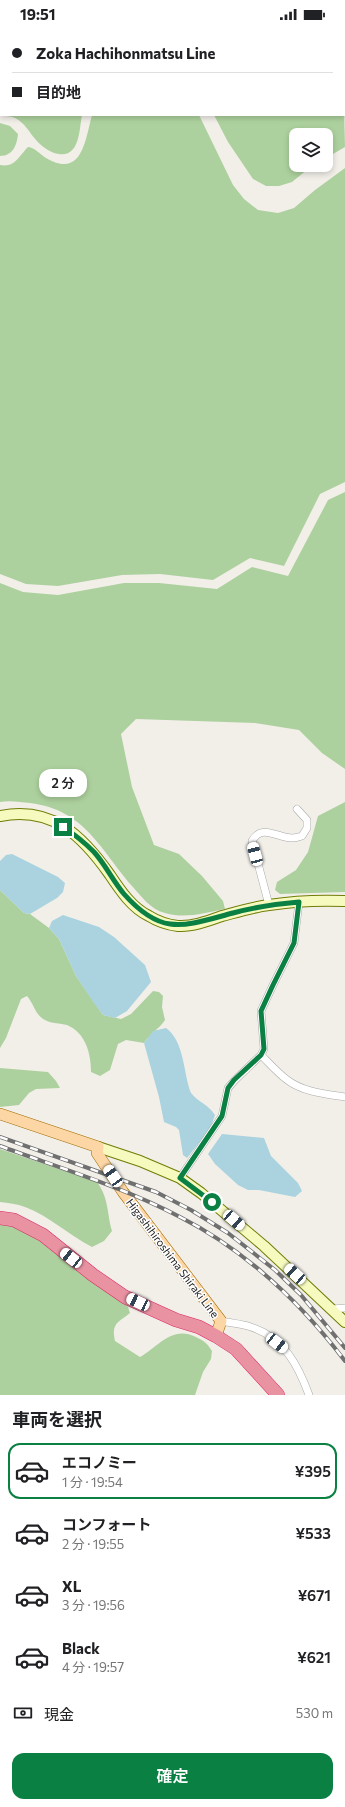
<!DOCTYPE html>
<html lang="ja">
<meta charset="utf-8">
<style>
:root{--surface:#fff;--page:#f6f6f6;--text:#202124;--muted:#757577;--line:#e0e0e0;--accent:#0b8043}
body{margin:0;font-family:Commissioner,"Noto Sans JP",sans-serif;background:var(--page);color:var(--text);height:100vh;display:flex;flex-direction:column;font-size:15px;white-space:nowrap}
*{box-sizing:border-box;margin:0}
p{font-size:13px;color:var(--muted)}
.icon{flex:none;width:22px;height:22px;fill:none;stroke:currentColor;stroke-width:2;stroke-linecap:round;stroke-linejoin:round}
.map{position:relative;height:1367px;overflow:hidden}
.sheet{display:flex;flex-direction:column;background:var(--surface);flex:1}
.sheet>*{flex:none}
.guide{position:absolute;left:0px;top:0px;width:345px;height:88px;box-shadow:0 2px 6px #0003;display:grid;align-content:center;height:88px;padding:0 12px;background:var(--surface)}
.fabs{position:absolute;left:289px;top:100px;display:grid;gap:8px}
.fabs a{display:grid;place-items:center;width:44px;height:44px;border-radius:8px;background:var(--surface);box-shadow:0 2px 6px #0003;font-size:20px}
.end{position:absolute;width:18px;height:18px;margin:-9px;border:5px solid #0b8043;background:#fff;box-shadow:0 0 0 2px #fff}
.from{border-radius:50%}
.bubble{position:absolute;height:28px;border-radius:12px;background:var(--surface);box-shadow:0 2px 6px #0003;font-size:13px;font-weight:600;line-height:28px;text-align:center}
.car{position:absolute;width:12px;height:24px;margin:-12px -6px;border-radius:5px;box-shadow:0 0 3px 1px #0007;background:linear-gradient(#fff 24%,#345 0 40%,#fff 0 76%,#345 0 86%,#fff 0)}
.guide b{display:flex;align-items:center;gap:14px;height:38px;font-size:15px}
.guide b+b{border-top:1px solid var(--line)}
.guide i{width:10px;height:10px;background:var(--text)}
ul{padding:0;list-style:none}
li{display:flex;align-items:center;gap:12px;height:56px;margin:0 8px 6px;padding:0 4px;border:2px solid transparent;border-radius:12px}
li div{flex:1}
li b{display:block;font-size:15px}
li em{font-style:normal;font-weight:600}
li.active{border-color:var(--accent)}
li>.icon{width:36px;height:36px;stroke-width:1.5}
h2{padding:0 12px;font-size:18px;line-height:48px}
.pay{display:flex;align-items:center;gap:10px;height:44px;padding:0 12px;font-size:15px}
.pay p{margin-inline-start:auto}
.button{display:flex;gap:8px;margin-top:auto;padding:8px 12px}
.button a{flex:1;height:46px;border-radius:12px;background:var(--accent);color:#fff;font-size:16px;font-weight:600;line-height:46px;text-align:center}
.status{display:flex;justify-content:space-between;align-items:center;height:28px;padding:0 20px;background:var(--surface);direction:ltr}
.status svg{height:11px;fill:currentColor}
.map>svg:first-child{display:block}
</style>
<div class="status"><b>19:51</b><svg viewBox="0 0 49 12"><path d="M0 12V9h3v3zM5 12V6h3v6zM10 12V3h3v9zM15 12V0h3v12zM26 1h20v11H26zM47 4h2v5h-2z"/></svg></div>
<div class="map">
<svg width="345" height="1367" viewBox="0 0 345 1367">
<rect width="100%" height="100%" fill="#f2efe9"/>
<path fill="#add19e" d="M0,0H154V1H1V87H82C79,102 80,129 59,126C51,125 42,119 36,112C29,104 25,95 15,90C11,88 5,88 0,87Z
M344,78L345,119L326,130V107H296V137H313L292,154L279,158H266L253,151L228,114L214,87H344Z
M92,87H199L233,157L244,171L258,182L278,185L294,180L315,162L345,140V454L320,466L284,538L250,530L213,552L160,546L122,547L58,558L26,556L0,546V137C15,140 19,128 28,119C35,120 40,126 46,130C82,151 85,113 92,87Z
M0,95L10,98L18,106C17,117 13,128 0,128Z
M345,464V741L322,725L299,702L255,695L136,691L121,706L132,759L154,817L179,826L202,848L223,873L225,881C204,885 186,891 165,885C150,881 142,869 132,858C100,821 85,782 30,775C20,774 10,772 0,774V555L23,564L58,567L124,555H159L217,561L252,539L288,548L328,472Z
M345,774V864L280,866L275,862L277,854L296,842L308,824L318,788Z
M0,862L24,885L30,886L49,900L59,911L76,948L103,987L121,991L131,986L153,963L159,964L163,968L162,979L165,992C159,1001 150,1006 144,1015L126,1012L118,1016L110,1042L100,1048L91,1044C91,1026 86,1005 67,997C60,995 52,996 45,992C35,987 34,976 27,968L21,971L6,1010L0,1020Z
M0,1040L48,1044L56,1053L60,1060L36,1061L29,1065L19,1077L0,1079Z
M0,1121L97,1154C109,1170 107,1186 112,1203L104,1213L92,1219C69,1207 49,1188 25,1179C17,1176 8,1175 0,1174Z
M0,1194L22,1200L103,1257L128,1279L130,1285C118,1295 111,1295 115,1313L140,1329C159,1318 172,1297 196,1309C204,1313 207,1315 212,1323L211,1331L203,1344L195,1367H0Z"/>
<path fill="#aad3df" d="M12,826L58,849L65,855L63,864L57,870L30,886L24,885L0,862V833L6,827Z
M63,887L99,899L114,909L145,937L151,954L127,983L115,990L103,987L94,975L76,948L59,911L49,900L52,893Z
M166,1000C185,1014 183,1045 191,1065C199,1075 207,1075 215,1087L210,1101L187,1130L183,1127L179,1102L176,1099L164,1094L159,1069L144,1015L153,1003Z
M222,1106L264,1110L271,1128L298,1155L302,1163L295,1169L259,1162H248L238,1157L215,1136L208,1126Z"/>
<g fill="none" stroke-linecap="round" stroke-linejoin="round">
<defs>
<path id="street" d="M269,877L252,813C262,795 277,810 292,810C295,810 299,809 302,808L307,800V792L297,781
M261,1027C269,1035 277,1044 286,1051C302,1064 325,1066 345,1069
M180,1150L222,1088L228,1060L235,1052L261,1027L264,1021L261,983L273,957L294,915L299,874
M333,1281L345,1280
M221,1293C231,1295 242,1296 251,1299C284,1310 298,1337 309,1367"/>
<path id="secondary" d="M0,788C52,778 82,807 110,847C120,862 132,880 149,888C157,893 169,897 178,898C192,899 208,893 222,888C237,884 253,879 269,877C294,873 320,872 345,873
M98,1119L140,1133L180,1150L201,1165L264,1218L345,1294"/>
<path id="primary" d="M0,1086L98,1119L97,1125L123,1164L221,1293L216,1308"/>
<path id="highway" d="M0,1190L14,1192L43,1207L93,1247L125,1269L176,1292L199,1299L216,1308L236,1321L278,1367"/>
</defs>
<use href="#street" stroke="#a9a9a9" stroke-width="8"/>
<use href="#secondary" stroke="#707d05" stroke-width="12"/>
<use href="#primary" stroke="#a06b00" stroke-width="12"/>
<use href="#highway" stroke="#dc2a67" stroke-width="14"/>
<use href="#street" stroke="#fff" stroke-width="7"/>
<use href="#secondary" stroke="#f7fabf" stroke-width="10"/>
<use href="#primary" stroke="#fcd6a4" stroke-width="11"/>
<use href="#highway" stroke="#e892a2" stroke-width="13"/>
<defs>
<path id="rail" d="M0,1109L156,1164L191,1182L228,1205L275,1242L301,1267L345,1320
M0,1118C60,1140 123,1159 180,1189C245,1222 301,1275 345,1333"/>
</defs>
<use href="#rail" stroke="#707070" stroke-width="4"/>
<use href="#rail" stroke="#fff" stroke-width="2.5" stroke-dasharray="8" stroke-linecap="butt"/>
</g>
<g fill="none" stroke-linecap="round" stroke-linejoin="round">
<path stroke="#0b8043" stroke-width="5" d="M63,799C74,806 85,815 94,824C105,836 113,853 124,866C162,909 184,898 233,885C255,879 276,876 299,874L294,915L273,957L261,983L264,1021L261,1027L234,1052L228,1060L222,1088L180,1150L212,1174"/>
</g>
<g text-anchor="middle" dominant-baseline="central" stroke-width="3" stroke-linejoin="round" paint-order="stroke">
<g font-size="11" fill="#222" stroke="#fff">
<text transform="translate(173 1230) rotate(53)">Higashihiroshima Shiraki Line</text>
</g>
</g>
</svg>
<div class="fabs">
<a><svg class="icon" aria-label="layers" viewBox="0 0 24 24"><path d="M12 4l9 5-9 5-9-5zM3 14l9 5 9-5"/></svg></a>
</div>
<i class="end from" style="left:212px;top:1174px"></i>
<i class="end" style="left:63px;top:799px"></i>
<div class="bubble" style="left:39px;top:741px;width:48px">2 分</div>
<i class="car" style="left:255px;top:826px;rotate:345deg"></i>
<i class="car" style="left:113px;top:1148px;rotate:326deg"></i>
<i class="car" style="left:234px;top:1192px;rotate:131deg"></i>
<i class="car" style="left:71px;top:1230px;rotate:308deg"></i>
<i class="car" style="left:295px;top:1246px;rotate:312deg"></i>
<i class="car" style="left:138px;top:1274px;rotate:295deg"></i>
<i class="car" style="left:277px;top:1315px;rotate:128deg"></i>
<div class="guide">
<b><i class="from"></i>Zoka Hachihonmatsu Line</b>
<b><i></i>目的地</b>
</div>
</div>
<section class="sheet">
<h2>車両を選択</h2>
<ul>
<li class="active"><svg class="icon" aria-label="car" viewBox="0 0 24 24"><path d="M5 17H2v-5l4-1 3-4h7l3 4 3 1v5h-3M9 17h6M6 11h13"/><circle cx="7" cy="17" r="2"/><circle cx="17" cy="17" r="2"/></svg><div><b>エコノミー</b><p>1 分 · 19:54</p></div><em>¥395</em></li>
<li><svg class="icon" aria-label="car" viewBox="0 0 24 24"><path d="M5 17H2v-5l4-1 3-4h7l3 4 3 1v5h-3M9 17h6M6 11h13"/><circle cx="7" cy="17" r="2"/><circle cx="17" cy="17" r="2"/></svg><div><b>コンフォート</b><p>2 分 · 19:55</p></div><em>¥533</em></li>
<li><svg class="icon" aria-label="car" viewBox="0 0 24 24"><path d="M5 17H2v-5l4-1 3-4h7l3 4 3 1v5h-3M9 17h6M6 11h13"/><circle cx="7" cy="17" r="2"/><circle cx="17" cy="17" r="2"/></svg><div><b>XL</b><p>3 分 · 19:56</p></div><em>¥671</em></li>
<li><svg class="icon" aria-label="car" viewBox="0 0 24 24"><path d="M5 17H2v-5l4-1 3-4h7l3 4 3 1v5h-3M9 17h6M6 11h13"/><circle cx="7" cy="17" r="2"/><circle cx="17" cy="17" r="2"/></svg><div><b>Black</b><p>4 分 · 19:57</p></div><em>¥621</em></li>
</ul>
<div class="pay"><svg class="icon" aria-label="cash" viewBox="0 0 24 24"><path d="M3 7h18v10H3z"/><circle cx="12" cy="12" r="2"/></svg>現金<p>530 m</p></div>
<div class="button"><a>確定</a></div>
</section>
